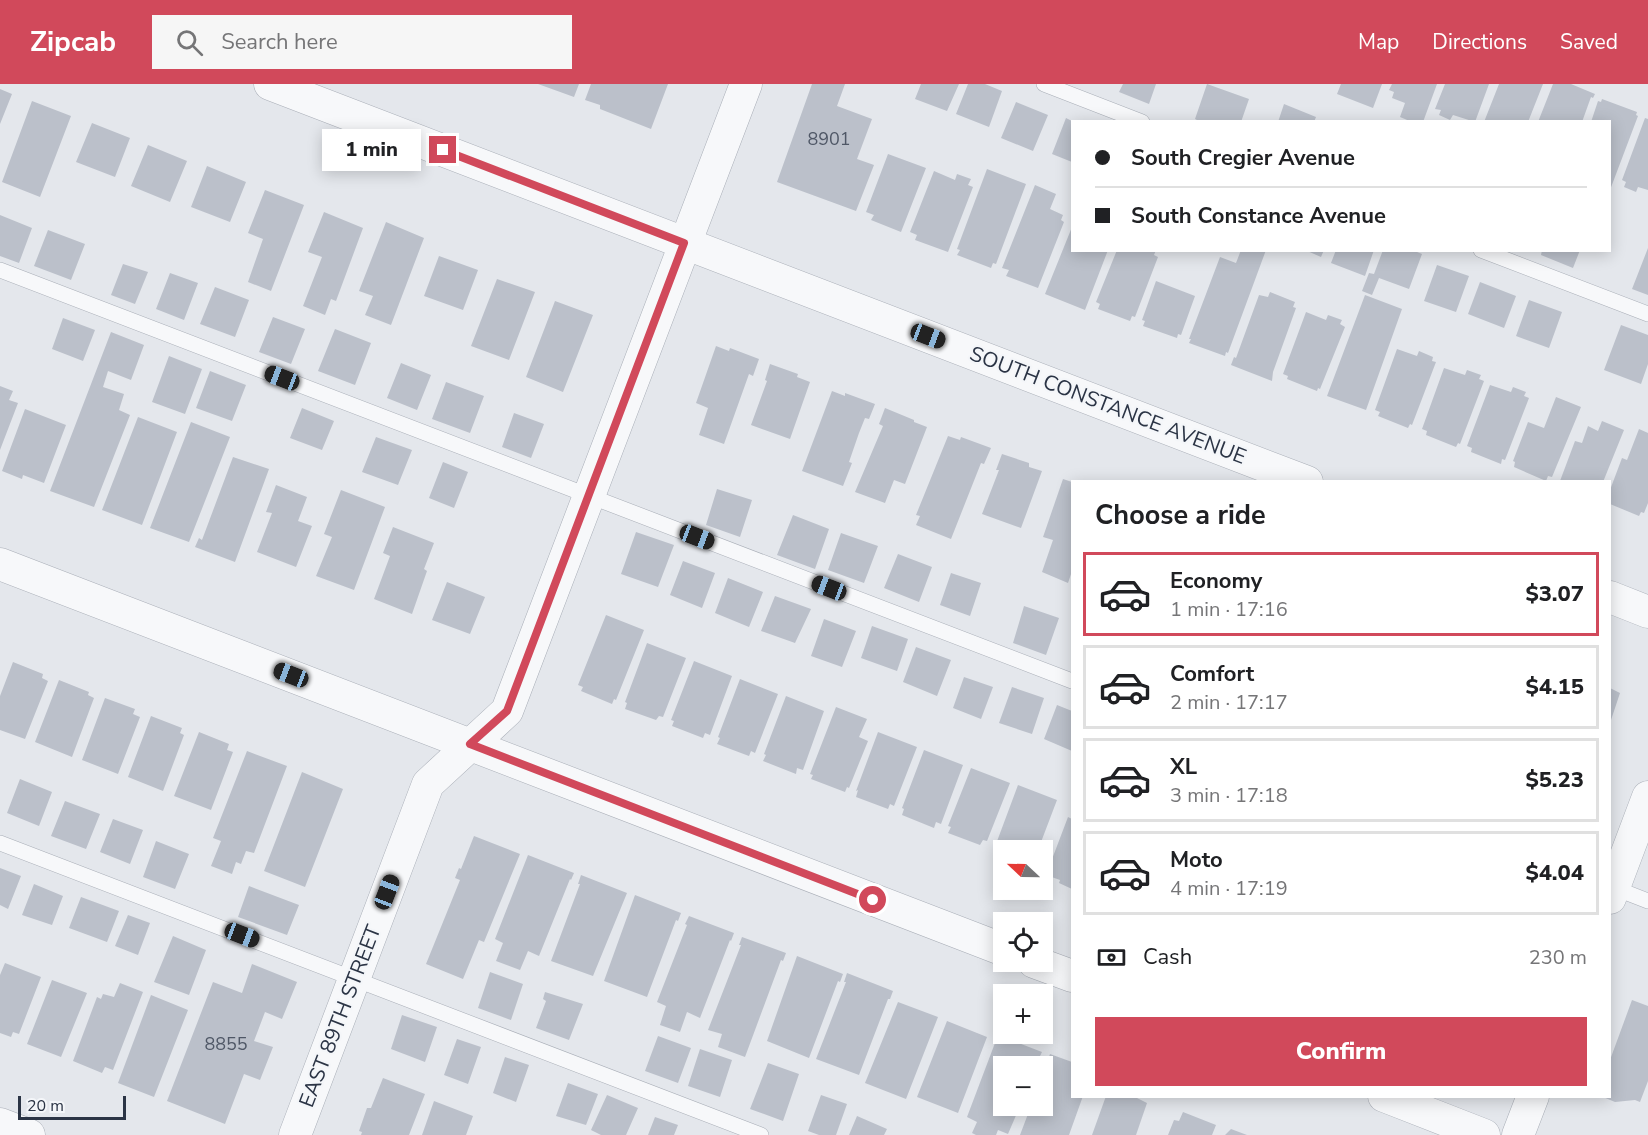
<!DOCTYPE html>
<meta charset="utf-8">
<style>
:root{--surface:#fff;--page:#f6f6f6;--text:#202124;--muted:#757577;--line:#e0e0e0;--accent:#d1495b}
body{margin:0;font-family:"Nunito Sans",sans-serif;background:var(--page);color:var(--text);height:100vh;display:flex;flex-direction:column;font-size:22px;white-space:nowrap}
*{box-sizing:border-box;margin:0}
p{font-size:20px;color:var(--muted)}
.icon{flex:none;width:33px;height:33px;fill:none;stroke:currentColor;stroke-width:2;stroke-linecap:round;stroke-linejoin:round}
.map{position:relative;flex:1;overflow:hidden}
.details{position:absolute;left:1071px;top:396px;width:540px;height:618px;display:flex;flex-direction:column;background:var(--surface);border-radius:0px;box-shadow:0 3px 15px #0003}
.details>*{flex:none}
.hud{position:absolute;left:1071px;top:36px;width:540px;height:132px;border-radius:0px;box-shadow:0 3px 15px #0003;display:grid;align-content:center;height:132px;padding:0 24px;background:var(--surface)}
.needle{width:39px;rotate:292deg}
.fabs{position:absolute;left:993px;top:756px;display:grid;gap:12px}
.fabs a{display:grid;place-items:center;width:60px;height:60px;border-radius:0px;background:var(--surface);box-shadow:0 3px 15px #0003;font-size:30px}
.scale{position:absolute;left:18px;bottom:15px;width:108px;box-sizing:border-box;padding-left:6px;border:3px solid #2b3445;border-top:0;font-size:16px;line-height:21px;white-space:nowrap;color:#2b3445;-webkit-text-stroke:4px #f4f6f9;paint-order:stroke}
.end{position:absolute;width:27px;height:27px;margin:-14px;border:8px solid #d1495b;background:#fff;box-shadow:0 0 0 3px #fff}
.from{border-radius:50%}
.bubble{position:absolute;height:42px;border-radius:0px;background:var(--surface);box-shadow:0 3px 15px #0003;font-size:20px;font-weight:800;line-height:42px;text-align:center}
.car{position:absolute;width:18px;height:36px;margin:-18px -9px;border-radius:8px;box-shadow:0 0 4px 2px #0007;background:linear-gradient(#222 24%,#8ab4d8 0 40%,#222 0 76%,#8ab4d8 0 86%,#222 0)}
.hud b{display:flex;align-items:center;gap:21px;height:57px;font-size:22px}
.hud b+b{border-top:2px solid var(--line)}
.hud i{width:15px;height:15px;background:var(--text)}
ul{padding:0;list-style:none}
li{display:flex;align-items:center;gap:18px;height:84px;margin:0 12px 9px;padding:0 12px;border:3px solid var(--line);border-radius:0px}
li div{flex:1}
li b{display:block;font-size:22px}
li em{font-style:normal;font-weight:800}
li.current{border-color:var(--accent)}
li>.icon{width:54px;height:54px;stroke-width:1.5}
h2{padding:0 24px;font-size:27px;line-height:72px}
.pay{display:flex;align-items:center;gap:15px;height:66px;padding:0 24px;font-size:22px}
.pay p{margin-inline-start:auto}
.button{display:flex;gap:12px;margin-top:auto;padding:12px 24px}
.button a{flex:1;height:69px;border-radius:0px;background:var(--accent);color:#fff;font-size:24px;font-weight:800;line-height:69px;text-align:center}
header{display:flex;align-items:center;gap:36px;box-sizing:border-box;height:84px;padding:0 30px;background:var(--accent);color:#fff}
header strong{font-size:28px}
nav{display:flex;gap:33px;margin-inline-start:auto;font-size:21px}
.search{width:420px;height:54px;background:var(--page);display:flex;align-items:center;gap:15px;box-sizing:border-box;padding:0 21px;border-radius:0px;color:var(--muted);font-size:22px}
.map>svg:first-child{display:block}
</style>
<header>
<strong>Zipcab</strong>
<div class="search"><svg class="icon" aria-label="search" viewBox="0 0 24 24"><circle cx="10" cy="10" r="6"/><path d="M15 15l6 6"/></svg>Search here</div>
<nav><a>Map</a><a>Directions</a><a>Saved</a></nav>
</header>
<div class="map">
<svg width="1648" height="1051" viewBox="0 0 1648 1051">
<rect width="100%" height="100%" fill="#e4e7ec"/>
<path fill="#bbc0ca" d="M538,0H579L574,13Z
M591,0H668L651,45L600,25V21L585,16Z
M812,0H845L837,22L872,35L857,75L874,81L856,127L777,98Z
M921,0H959L947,27L915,15Z
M968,0H985L1002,7L989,43L956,30Z
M1123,0H1156L1149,20L1119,8Z
M1207,0L1249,15L1241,38H1201L1195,35Z
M1341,0H1382L1373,24L1337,10Z
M1392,0H1437L1423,38H1412L1400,33L1405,19L1392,14L1394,8L1389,6Z
M1445,0H1489L1475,38L1453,31L1450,36L1439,31L1441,26L1435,25Z
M1499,0H1543L1528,38H1484Z
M1553,0H1571L1595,10L1593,14L1591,13L1582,38H1538Z
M0,5L12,10L0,40Z
M1602,15L1637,28L1636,31L1638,32L1610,106V38H1591L1598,17L1601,18Z
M32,17L71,32L40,113L2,98Z
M1016,18L1048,31L1033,67L1001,54Z
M1284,20L1316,33L1314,38H1278Z
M1066,34L1072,37V78L1052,70Z
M1645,34L1648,35V106L1638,103L1636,108L1624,103L1626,98L1622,96Z
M92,39L130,54L115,93L76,78Z
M148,61L187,77L170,118L131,102Z
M888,70L926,84L901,148L871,136L874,131L866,128Z
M207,82L246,98L230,138L191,123Z
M987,85L1026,100L996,180L993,179L991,184L957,171L960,166L957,165Z
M934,87L955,96L957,90L971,95L968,101L973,103L948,168L915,156L917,151L910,148Z
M1035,101L1056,110L1050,125L1063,131L1061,136L1064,138L1038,204L1006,192L1009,186L1002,184Z
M265,106L304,121L271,207L248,198L263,155L248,149Z
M324,128L363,144L336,217L331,215L325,231L303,222L322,173L308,168Z
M0,131L32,144L19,179L0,172Z
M386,138L424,154L391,241L365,231L373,212L359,207Z
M1072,143V166H1108L1085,226L1045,210Z
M48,146L85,160L71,196L34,182Z
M1648,164V211L1632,205Z
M1117,166H1156L1154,171L1158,173L1135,233L1132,232L1130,237L1098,225L1100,220L1096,218Z
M1241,166H1266L1228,269L1226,268L1225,272L1189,259L1191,255H1189L1220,173L1236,179Z
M1305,166H1324L1321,173Z
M1336,166H1374L1365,192L1331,179Z
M1383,166H1412L1422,170L1409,205L1379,194L1372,211L1362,207L1369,189L1374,190Z
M1542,166H1580L1573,184L1541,171Z
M439,172L478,186L463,226L424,212Z
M123,180L148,188L135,220L111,211Z
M1437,181L1469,192L1456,228L1424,217Z
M170,189L198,199L184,236L156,225Z
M497,195L535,208L509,276L471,262Z
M1156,197L1195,212L1181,251L1178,250L1177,254L1143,242L1145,237L1142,236Z
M1480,198L1516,212L1504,244L1468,230Z
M215,203L249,216L235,253L200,240Z
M1270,208L1295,218L1293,223L1296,224L1273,288L1272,297L1231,281L1234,273L1236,274L1259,211L1268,213Z
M1365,211L1402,225L1366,326L1327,312Z
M1529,216L1562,228L1549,264L1516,252Z
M555,217L593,231L563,308L526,293Z
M1306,228L1326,236L1328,231L1342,236L1340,240L1345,243L1320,305L1318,304L1317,307L1287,295L1288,292L1283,290Z
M273,233L305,245L291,280L259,268Z
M63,234L95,246L83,277L52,265Z
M1621,241L1648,251V280L1641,300L1604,286Z
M335,245L371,259L355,301L318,287Z
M111,248L144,261L131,296L108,287L103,303L124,310L119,326L130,331L94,423L50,407Z
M716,262L729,267L730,264L759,275L753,292L749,290L724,360L699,351L708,324L696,319Z
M1397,265L1417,272L1419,267L1433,273L1432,277L1436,278L1412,341L1410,340L1408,344L1378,332L1380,328L1375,326Z
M169,272L202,285L185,330L152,318Z
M401,279L431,291L417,326L387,314Z
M770,280L798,290L797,293L810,298L790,355L751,341L767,297L765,296Z
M1444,284L1465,291L1467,286L1481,291L1479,295L1484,297L1460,360L1458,359L1456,363L1426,351L1427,347L1422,345Z
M210,287L246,301L232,337L196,324Z
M446,298L484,312L470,349L432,335Z
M1490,301L1511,308L1513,303L1526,308L1524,312L1529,314L1505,376L1502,375L1501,380L1471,368L1472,364L1467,362Z
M0,302L13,307L9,316L18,319L0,366Z
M832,307L845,312V309L875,320L869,335L865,334L859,349L849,378L852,379L843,402L802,387Z
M1556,313L1581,323L1552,393L1548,392L1546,397L1514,383L1515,378L1513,377L1528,338L1544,344Z
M302,324L334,337L322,366L290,354Z
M885,324L914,336V338L927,343L905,400L894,396L885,419L855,408L883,342L879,340Z
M25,325L66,341L44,399L23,391L22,395L2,387Z
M514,329L544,340L531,374L502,363Z
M138,333L177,348L142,441L102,426Z
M1602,337L1624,346L1603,398L1560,397L1575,357L1582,359L1588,342L1598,347Z
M191,338L230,353L189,458L150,444Z
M1639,345L1648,349V419L1644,429L1641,428L1639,432L1610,420V406L1622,374L1627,376Z
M948,352L960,356L961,353L991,364L984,380L981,379L951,455L916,441L920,432L916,431Z
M376,353L412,366L398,401L362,388Z
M1002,370L1029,379V383L1042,387L1021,444L982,430L999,386H996Z
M233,373L269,385L235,478L195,463L199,454L202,456Z
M443,378L468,388L454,424L429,414Z
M1063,395L1072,398V487L1068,499L1042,488L1053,456L1043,453Z
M276,401L307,413L298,437L312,442L296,483L257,468L272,429L266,428Z
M717,405L752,416L740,453L706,441Z
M341,406L385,423L354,506L316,492L332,453L324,450Z
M793,431L829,445L815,485L777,471Z
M393,443L434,459L424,485L427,487L412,530L374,515L390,472L383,469Z
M636,448L674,461L658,503L621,490Z
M841,449L878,462L864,499L828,486Z
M898,470L932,483L919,518L884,504Z
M683,477L715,489L702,524L670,511Z
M951,489L981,499L970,532L940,521Z
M728,494L763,508L749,543L715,529Z
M447,498L485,513L470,550L432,536Z
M775,512L811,525L795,559L761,547Z
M1024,522L1059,534L1046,571L1013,559Z
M606,531L644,546L616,616L614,615L612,620L581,607L583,603L578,601Z
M824,535L856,547L842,583L811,572Z
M872,542L908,555L897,587L861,574Z
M647,559L686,574L663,633L659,632L656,636L625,625L627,619L625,618Z
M916,563L951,576L937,612L903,598Z
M694,577L732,592L710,651L705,649L703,654L672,642L674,637L671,636Z
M13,578L43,590L42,594L48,597L25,655L0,646V612Z
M964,593L993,603L981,635L953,624Z
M740,595L778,610L755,669L751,667L749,672L717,660L720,654L718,653Z
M59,596L89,608L88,611L94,614L72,673L35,658Z
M1012,603L1044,614L1032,650L999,639Z
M1610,604L1620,609L1610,639Z
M786,612L824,627L803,686L797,684L796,690L763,677L766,671L764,670Z
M105,614L135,625L133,630L140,633L118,690L82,676Z
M1057,621L1072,627V667L1044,655Z
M836,623L867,635L859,653L868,657L849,704L847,703L845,708L811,695L813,691L810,690Z
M151,632L182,644L180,649L184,651L163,707L128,693Z
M199,648L229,660L227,666L233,668L211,726L174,712Z
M878,648L917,663L894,722L890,720L888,725L856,713L858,706L856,707Z
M924,666L963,681L941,740L936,738L934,744L902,731L904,725L902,724Z
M247,667L287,682L254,769L246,767L241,780L236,778L232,790L211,782L221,757L213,754Z
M971,684L1010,699L987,757L983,756L980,761L948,749L951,743L948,742Z
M302,688L343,705L305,803L264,787Z
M20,695L52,708L39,742L7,729Z
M1018,701L1057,716L1038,766H1004V769L996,766L998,760H996Z
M65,717L100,730L86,765L51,752Z
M1068,733L1072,735V805L1059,799L1060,796L1046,791Z
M113,735L143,746L130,780L100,768Z
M474,752L520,770L484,858L479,856L463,895L426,880L460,796L455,794L459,784L461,785Z
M156,757L189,770L175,805L143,793Z
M528,771L574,789L571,796L570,795L539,872L528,867L520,886L496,877L503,859L495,855Z
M0,784L21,792L8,825L0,821Z
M581,791L627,809L593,892L551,877L580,800H578Z
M34,800L63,812L52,841L22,831Z
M249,802L299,821L287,851L238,833Z
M635,811L681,829L678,837L676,836L647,913L604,897Z
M81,813L119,827L107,858L69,844Z
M128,831L150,839L138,871L115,862Z
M689,832L734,849L731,857L730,856L700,934L687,928L680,948L660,941L666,922L657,918L687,841L685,840Z
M173,852L206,866L189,911L154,898Z
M742,853L786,869L783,877L781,876L745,973L718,963L722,950L708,946L741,861H739Z
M797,872L843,890L840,898L838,897L809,974L767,957Z
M5,879L41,893L19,950L13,948L11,953L0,949V891Z
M252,880L297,898L282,935L265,928L254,957L273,963L260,996L244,990L225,1040L167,1017L213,898L242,909Z
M490,888L523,900L511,936L478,924Z
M847,889L893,907L890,915H888L859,991L816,975L846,898H844Z
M52,896L87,909L61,973L27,960Z
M120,899L143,908L113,986L105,983L102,989L73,977L97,913L101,915L103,910L114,913Z
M545,908L583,920L569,956L536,944L546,917L543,915Z
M151,911L188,926L154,1013L118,999Z
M1632,916L1648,922V997L1640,1018L1635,1016L1615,1018L1603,1013L1610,1012V976Z
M898,918L938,933L906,1015L865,999Z
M402,931L437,943L425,978L391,965Z
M947,937L987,953L958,1029L917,1013Z
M998,951L1042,968L1035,982H1004V1022H1020L1008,1050L998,1046L996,1051H976L972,1049L977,1038L967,1033Z
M658,952L691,964L678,999L645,987Z
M457,955L481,963L468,1000L444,991Z
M700,965L732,976L720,1013L688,1002Z
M1050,970L1072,978V1012H1083L1069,1051H1020L1031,1022H1042V991Z
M505,973L529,981L516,1018L493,1009Z
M768,979L799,990L783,1037L750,1025Z
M383,994L425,1010L409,1051H361L362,1048L359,1047L367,1024H371Z
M568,999L598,1010L586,1041L556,1032Z
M607,1011L638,1024L626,1051H601L591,1046Z
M821,1011L847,1020L836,1051H819L808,1047Z
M1106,1012H1133L1147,1019L1136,1051H1092Z
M434,1017L473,1032L466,1051H422Z
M1183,1028L1216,1041L1212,1051H1168L1174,1036L1179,1037Z
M857,1032L887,1045L884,1051H849Z
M655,1033L678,1041L674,1051H648Z
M1231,1045L1247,1051H1225Z"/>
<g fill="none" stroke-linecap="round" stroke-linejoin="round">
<defs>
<path id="lane" d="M1044,0L1142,38
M1481,166L1648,230
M0,186L1072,597
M0,759L761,1051
M1612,803L1648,817"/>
<path id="street" d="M270,0L1307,398
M0,480L1004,866
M1610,513L1648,528
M1610,814L1648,713
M1034,878L1072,892
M1384,1012L1484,1051
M0,1040L29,1051
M295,1051L428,700L507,627L746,0
M1518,1051L1533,1012"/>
</defs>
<use href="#lane" stroke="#a9aeb7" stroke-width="16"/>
<use href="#street" stroke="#a9aeb7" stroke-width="33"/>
<use href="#lane" stroke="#f7f8fa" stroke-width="15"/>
<use href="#street" stroke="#f7f8fa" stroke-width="32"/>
</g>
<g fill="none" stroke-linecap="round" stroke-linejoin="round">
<path stroke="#d1495b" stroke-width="8" d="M443,66L684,159L507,627L470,660L873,816"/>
</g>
<g text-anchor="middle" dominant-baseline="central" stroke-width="4.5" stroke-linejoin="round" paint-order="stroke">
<g font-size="18" fill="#4f5766">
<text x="829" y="55">8901</text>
<text x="226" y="960">8855</text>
</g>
<g font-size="21" fill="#2b3445" stroke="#f4f6f9">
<text transform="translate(1108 321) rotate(21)">SOUTH CONSTANCE AVENUE</text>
<text transform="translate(340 932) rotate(-69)">EAST 89TH STREET</text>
</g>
</g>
</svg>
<div class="fabs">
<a><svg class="needle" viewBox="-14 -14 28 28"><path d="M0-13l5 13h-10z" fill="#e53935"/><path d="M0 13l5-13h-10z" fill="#757577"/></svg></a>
<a><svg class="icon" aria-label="locate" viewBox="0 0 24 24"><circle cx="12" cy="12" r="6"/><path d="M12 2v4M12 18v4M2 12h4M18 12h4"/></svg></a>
<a>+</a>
<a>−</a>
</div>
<div class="scale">20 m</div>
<i class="end from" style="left:873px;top:816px"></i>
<i class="end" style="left:443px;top:66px"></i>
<div class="bubble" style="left:322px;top:45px;width:99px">1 min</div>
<i class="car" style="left:928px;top:252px;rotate:111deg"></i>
<i class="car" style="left:282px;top:294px;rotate:291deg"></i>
<i class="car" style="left:697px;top:453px;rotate:111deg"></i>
<i class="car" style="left:829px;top:504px;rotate:291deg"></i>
<i class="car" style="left:291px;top:591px;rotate:291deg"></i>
<i class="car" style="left:387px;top:808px;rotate:21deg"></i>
<i class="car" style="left:242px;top:851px;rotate:111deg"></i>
<div class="hud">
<b><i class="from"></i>South Cregier Avenue</b>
<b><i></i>South Constance Avenue</b>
</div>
<section class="details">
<h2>Choose a ride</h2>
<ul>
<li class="current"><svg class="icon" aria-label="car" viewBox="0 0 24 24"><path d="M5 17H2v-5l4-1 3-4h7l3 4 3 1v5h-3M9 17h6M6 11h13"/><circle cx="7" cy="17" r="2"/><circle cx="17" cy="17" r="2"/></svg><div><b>Economy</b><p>1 min · 17:16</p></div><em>$3.07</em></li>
<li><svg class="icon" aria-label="car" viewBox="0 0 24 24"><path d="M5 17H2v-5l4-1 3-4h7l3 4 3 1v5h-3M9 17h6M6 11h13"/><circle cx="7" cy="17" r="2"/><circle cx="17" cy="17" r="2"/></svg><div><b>Comfort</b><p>2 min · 17:17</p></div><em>$4.15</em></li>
<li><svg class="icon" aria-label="car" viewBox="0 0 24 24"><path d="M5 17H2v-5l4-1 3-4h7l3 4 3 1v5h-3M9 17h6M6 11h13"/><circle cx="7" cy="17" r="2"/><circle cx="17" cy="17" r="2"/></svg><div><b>XL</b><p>3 min · 17:18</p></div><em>$5.23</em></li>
<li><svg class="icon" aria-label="car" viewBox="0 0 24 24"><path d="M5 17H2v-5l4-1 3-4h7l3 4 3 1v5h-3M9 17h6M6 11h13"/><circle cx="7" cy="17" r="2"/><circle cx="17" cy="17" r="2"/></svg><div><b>Moto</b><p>4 min · 17:19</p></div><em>$4.04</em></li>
</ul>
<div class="pay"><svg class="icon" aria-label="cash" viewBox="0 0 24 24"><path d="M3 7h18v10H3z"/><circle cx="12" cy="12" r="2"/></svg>Cash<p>230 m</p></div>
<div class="button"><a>Confirm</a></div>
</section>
</div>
